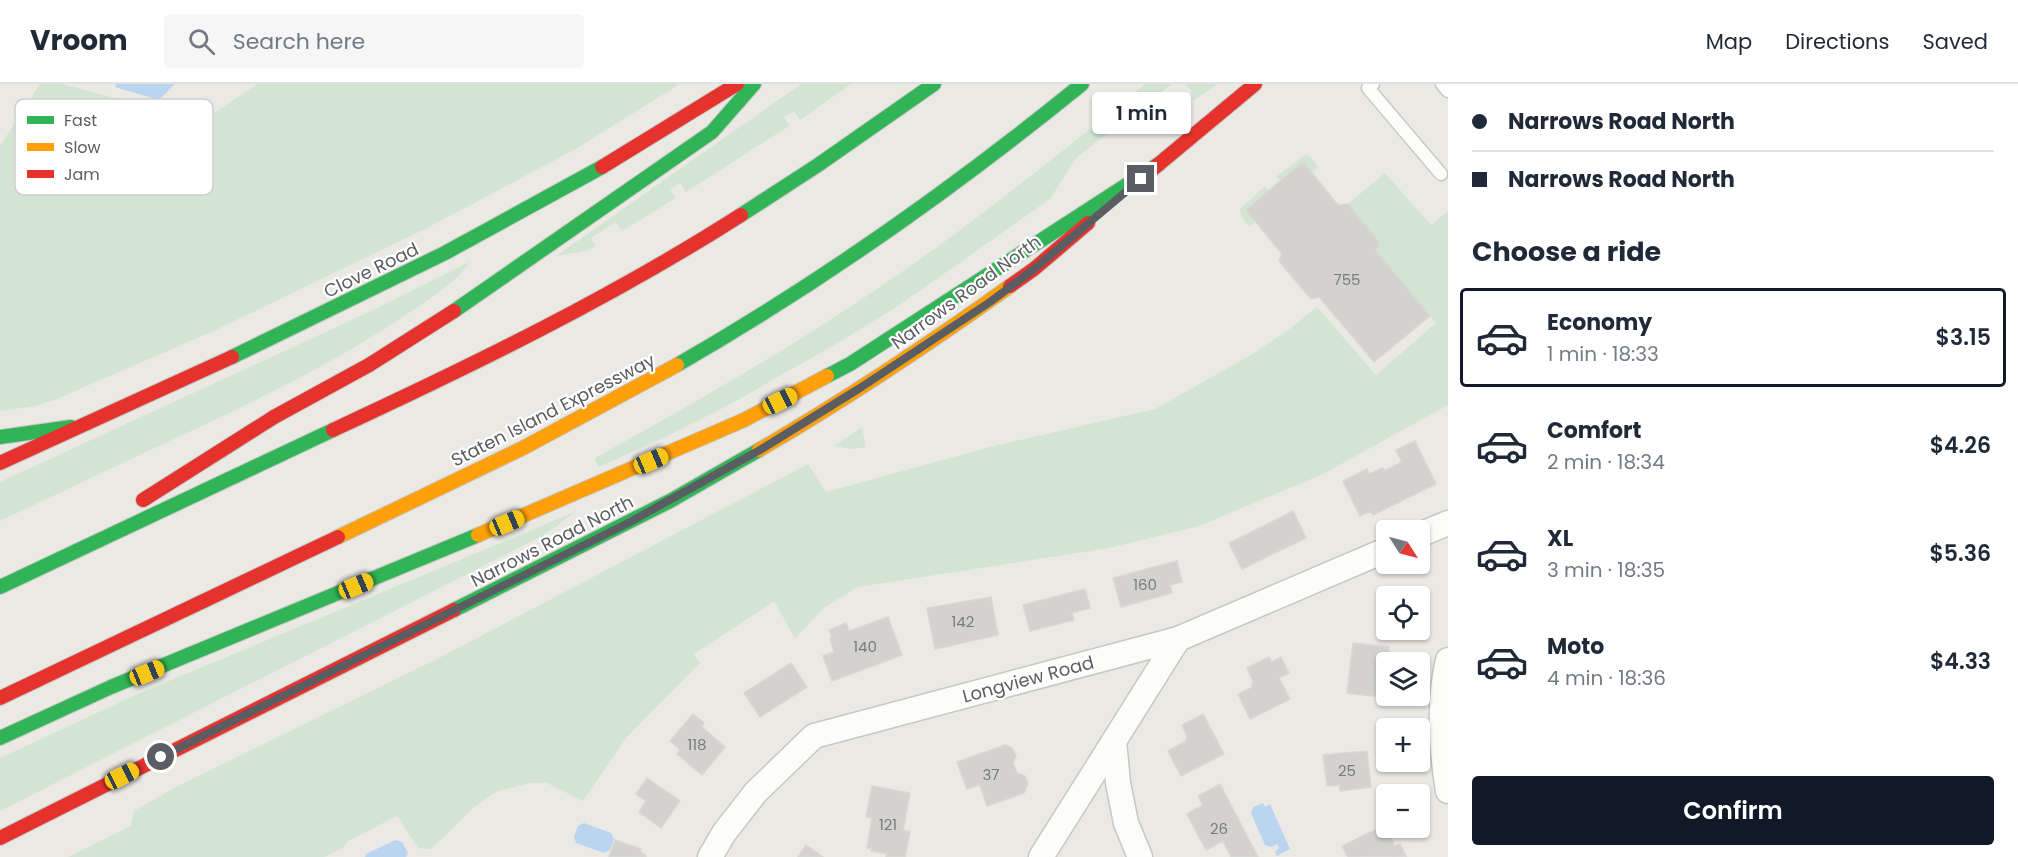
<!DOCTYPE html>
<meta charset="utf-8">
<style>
:root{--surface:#fff;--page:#f6f6f7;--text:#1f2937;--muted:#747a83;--line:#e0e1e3;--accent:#111827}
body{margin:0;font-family:Poppins,sans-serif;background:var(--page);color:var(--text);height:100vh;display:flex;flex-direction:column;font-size:22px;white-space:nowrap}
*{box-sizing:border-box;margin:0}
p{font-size:20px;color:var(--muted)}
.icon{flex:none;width:33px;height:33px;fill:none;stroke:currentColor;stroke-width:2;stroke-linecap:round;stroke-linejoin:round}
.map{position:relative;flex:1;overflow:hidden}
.drawer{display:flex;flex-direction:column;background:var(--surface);width:570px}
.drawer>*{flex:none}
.top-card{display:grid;align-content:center;height:132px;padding:0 24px;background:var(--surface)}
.needle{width:39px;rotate:126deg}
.controls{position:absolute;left:1376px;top:436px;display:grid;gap:12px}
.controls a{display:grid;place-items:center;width:54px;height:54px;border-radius:6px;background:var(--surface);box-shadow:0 2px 4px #0004;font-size:30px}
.end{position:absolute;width:27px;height:27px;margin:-14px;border:8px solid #5a5d61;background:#fff;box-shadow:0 0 0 3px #fff}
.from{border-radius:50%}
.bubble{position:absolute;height:42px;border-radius:6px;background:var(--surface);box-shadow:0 2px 4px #0004;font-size:20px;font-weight:600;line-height:42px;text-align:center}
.car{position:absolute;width:18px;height:36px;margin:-18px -9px;border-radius:8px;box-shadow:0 0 4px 2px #0007;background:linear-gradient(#f5c518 24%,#345 0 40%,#f5c518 0 76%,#345 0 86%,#f5c518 0)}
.top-card b{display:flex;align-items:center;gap:21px;height:57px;font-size:22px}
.top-card b+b{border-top:2px solid var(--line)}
.top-card i{width:15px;height:15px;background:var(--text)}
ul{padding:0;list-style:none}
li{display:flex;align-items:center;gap:18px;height:99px;margin:0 12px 9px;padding:0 12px;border:3px solid transparent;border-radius:6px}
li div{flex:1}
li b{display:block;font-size:22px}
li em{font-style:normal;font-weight:600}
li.on{border-color:var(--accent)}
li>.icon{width:54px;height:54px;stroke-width:1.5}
h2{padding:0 24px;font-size:27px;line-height:72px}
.action{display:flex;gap:12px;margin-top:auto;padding:12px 24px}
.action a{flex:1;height:69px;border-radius:6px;background:var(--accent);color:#fff;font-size:24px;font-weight:600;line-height:69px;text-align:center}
header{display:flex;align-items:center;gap:36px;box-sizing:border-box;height:84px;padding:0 30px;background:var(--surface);border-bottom:2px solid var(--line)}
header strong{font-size:28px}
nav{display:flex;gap:33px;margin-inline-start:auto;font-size:21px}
.search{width:420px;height:54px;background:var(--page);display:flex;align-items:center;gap:15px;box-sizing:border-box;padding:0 21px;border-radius:6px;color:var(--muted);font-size:22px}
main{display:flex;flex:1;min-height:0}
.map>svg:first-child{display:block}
</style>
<header>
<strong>Vroom</strong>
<div class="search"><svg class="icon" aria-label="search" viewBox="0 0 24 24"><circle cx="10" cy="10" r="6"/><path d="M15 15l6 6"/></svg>Search here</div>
<nav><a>Map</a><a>Directions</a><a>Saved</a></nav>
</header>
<main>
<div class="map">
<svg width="1448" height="773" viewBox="0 0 1448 773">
<rect width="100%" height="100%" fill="#eae9e4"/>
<path fill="#d3e5d2" d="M40,0H62L202,37L257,0H680L574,66L425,145L218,245L59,314L36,322L0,327V62Z
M801,0H851L800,36L794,27L784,33L789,42L686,108L680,99L670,105L676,114L622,147L616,138L591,154L596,162L589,166L556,172Z
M1145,0H1172L1077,73L1050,115L901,220L843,256L727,322L653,359L598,383L595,374C694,319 793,263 886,199C976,137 1061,69 1145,0Z
M1185,0H1218L1193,17L1191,6Z
M1305,71L1309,72L1319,83L1312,89L1281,97L1277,92Z
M1385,89L1431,141L1448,127V321L1323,390L1199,442L1109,464L858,503L825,523L795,554L774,517L694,570L700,579L626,654L583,717L547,699H530L498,707L474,723L443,754L431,765L418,764L397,732L348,757L343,764L324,773H68L131,742L134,727L174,704L439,574L808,380L826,408L994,362L1155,325L1251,271L1291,244L1317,223L1376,291L1436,239L1376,167L1379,158L1348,120Z
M1265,102L1269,107L1246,126L1255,138L1249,142L1241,132L1240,125Z
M469,178C464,191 434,212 422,220C342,276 254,318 165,359C110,385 55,411 0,437V398L371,227Z
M864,342L862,345L866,363L851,365L834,362Z
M577,427L544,451L0,727V674L140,609Z"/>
<path fill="#bbd5f1" d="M116,0H175L159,16L115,3Z
M1263,719L1265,723L1270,720L1290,765L1277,772L1275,768L1279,764L1277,760L1271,763L1265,761L1251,729L1253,723Z
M584,739L611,749L614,755L610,766L604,769L576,759L574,753L578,742Z
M395,756L402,758L408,769L406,773H365L366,770Z"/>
<path fill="#d3d2cf" stroke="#d8d7d4" stroke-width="1.5" d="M1303,78L1338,121L1348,120L1379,158L1376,167L1430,232L1374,278L1319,213L1311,215L1279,177L1282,170L1246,126Z
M1415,357L1436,400L1373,431L1371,427L1360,432L1343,397L1367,385L1369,390L1383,384L1384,387L1402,378L1396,366Z
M1293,427L1306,454L1242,485L1229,459Z
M1177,477L1182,498L1170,501L1172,509L1121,523L1113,494Z
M1085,505L1090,524L1072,529L1074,536L1030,547L1023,521Z
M991,513L998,551L935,565L927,524Z
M888,533L902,571L832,597L823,572L834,568L830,555L832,554L829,546L846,539L849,547Z
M1353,559L1389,563L1383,613L1347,609Z
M1269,573L1272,578L1281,573L1289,589L1279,594L1290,615L1250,635L1238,610L1251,604L1253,597L1247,584Z
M791,579L807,603L760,633L744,609Z
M693,630L704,639L702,643L725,663L702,691L677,670L680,666L670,657Z
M1203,630L1224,670L1181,692L1168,667L1186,657L1187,652L1182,641Z
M1005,661L1012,664L1016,671L1013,679L1017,689L1025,692L1028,700L1024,709L987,722L980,701L967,705L957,678Z
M1367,667L1371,703L1340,707L1339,701L1327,702L1323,671Z
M647,694L680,717L661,744L639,728L646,717L636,710Z
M1220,700L1258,773H1231L1223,757L1206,766L1187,730L1203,721L1198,712Z
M872,702L910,709L903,746L910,748L905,773H886L887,770L871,767L872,764H867L872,734L866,733Z
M1385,741L1395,762L1400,760L1406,772L1348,773L1342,762Z
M615,756L641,765L640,768L645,770L646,773H609Z
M806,761L823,773H798Z"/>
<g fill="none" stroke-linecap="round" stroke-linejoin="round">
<defs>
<path id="lane" d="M1373,0L1368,4L1441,90
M1442,0L1448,7"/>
<path id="street" d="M1419,451L1448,439
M1448,576C1438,618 1441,664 1448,707
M710,773L724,749L756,708L814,652L1178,555L1386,466
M1041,773L1114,657
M1140,773L1126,739L1118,699L1114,657L1178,555"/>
<path id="fast" d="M741,131L818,81L934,0
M454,227L712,48L754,0
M232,273L445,169L602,83
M677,281C820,199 954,104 1082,0
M827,292L850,280L1159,80
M0,353L71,343
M0,503L333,346
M454,526L670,417L759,366
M0,654L111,603L478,451"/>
<path id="slow" d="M759,366C845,316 929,260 1010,202
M478,451L744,336L827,292
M338,453L523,364L677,281"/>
<path id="jam" d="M602,83L737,0
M1136,99L1255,0
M1010,202L1034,185L1088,139
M333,346C473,281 611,214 741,131
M0,379L232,273
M143,416L274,333L369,281L454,227
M0,614L338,453
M0,754L454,526"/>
</defs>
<use href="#lane" stroke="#c6c7c6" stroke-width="15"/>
<use href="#street" stroke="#c6c7c6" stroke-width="27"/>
<use href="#fast" stroke="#c5c6c4" stroke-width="16"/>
<use href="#slow" stroke="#c5c6c4" stroke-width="16"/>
<use href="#jam" stroke="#c5c6c4" stroke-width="16"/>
<use href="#lane" stroke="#fcfcfb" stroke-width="12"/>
<use href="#street" stroke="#fcfcfb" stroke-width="24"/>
<use href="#fast" stroke="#30b455" stroke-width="14"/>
<use href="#slow" stroke="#ff9f0a" stroke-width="14"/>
<use href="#jam" stroke="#e5322d" stroke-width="14"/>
</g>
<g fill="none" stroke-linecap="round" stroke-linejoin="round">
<path stroke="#5a5d61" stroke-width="8" d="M161,673L630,438L760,366L860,304L990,218L1034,185L1141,95"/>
</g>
<g text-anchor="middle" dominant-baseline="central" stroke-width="4.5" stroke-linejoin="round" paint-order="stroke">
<g font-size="15" fill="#797b7d">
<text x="1347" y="195">755</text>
<text x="1145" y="500">160</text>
<text x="963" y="537">142</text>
<text x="865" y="562">140</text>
<text x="697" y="660">118</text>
<text x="1347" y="686">25</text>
<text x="991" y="690">37</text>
<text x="888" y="740">121</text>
<text x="1219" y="744">26</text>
</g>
<g font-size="18" fill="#5a5d61" stroke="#fff">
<text transform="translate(371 186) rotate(-26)">Clove Road</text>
<text transform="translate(966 208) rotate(-36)">Narrows Road North</text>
<text transform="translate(553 326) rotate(-27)">Staten Island Expressway</text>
<text transform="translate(552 457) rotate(-27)">Narrows Road North</text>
<text transform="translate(1028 595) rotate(-15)">Longview Road</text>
</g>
</g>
<rect x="15" y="15" width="198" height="96" rx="9" fill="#fff" stroke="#ceced0" stroke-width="1.5"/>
<rect x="27" y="32" width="27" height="8" fill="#30b455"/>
<rect x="27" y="59" width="27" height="8" fill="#ff9f0a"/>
<rect x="27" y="86" width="27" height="8" fill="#e5322d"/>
<g font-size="16" fill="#5a5d61">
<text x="64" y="42">Fast</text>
<text x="64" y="69">Slow</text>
<text x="64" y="96">Jam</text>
</g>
</svg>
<div class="controls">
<a><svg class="needle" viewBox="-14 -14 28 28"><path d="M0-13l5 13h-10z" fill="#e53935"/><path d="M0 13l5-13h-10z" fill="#747a83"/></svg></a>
<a><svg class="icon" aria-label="locate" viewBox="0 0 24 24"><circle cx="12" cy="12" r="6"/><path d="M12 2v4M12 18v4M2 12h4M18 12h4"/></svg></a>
<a><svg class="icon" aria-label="layers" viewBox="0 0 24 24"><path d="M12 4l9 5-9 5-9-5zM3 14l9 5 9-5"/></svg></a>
<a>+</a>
<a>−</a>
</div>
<i class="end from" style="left:161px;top:673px"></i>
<i class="end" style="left:1141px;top:95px"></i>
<div class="bubble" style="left:1092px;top:8px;width:99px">1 min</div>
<i class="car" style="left:780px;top:317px;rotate:64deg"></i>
<i class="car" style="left:651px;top:377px;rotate:67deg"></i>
<i class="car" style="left:507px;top:439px;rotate:67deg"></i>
<i class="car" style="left:356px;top:502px;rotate:67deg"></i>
<i class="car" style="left:147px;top:589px;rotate:68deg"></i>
<i class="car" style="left:122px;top:692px;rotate:63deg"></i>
</div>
<section class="drawer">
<div class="top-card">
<b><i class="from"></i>Narrows Road North</b>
<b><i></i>Narrows Road North</b>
</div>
<h2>Choose a ride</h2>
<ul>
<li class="on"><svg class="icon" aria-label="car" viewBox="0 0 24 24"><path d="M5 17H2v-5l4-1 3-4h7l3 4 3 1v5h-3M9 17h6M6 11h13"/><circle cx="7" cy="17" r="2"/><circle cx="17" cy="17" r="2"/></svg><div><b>Economy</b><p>1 min · 18:33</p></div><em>$3.15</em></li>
<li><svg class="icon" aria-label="car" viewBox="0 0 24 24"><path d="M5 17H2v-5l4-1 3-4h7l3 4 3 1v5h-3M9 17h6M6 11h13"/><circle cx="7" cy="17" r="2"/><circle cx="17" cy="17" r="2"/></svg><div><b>Comfort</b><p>2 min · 18:34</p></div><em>$4.26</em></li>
<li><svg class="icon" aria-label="car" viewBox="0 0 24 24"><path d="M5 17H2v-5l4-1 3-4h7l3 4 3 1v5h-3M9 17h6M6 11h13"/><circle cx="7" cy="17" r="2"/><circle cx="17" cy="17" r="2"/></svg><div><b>XL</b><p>3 min · 18:35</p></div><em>$5.36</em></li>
<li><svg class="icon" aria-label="car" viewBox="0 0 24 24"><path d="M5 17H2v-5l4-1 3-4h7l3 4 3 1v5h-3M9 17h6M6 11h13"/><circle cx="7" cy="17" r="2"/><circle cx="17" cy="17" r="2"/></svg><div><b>Moto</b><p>4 min · 18:36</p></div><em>$4.33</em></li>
</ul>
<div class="action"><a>Confirm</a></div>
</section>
</main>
